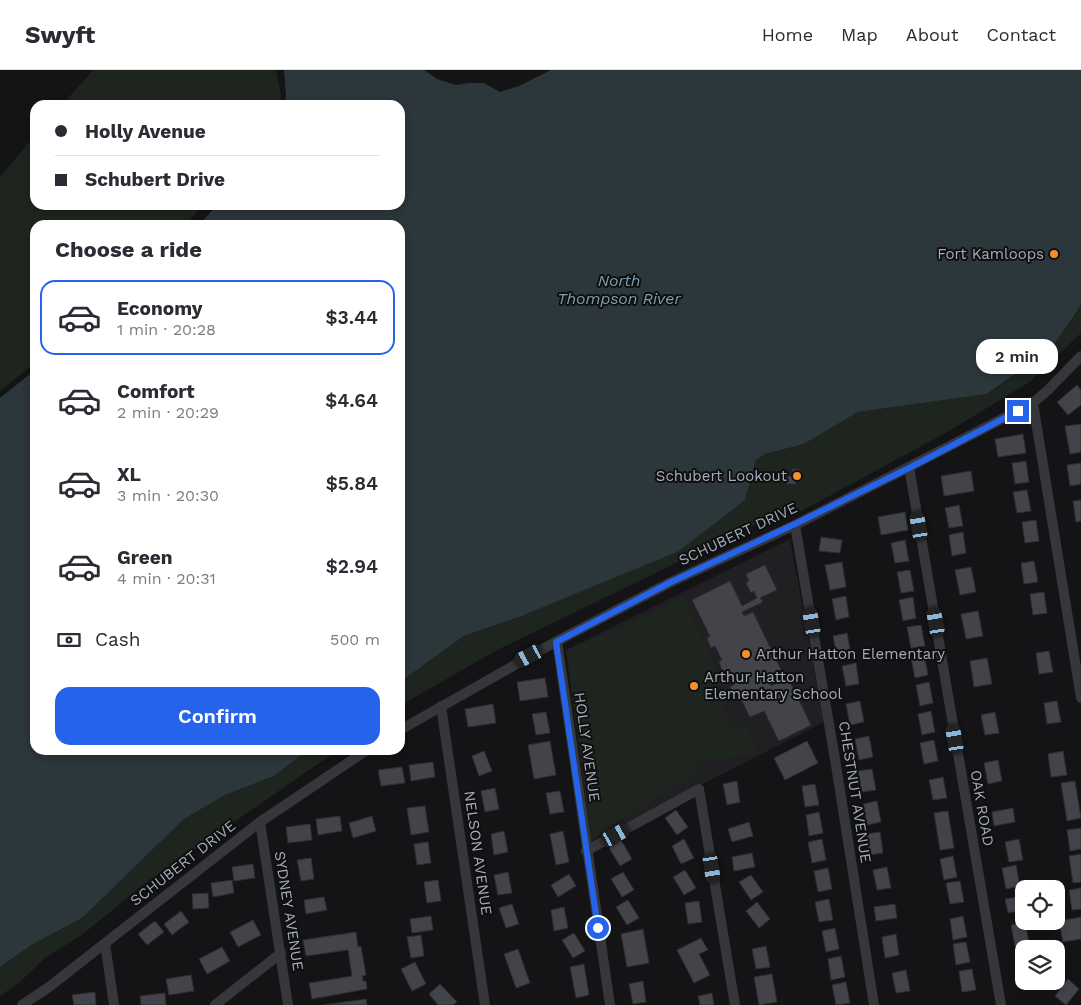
<!DOCTYPE html>
<meta charset="utf-8">
<style>
:root{--surface:#fff;--page:#f2f2f3;--text:#2b2b33;--muted:#7c7c81;--line:#e1e1e2;--accent:#2563eb}
body{margin:0;font-family:"Work Sans",sans-serif;background:var(--page);color:var(--text);height:100vh;display:flex;flex-direction:column;font-size:19px;white-space:nowrap}
*{box-sizing:border-box;margin:0}
p{font-size:16px;color:var(--muted)}
.icon{flex:none;width:28px;height:28px;fill:none;stroke:currentColor;stroke-width:2;stroke-linecap:round;stroke-linejoin:round}
.map{position:relative;flex:1;overflow:hidden}
.panel{position:absolute;left:30px;top:150px;width:375px;height:535px;display:flex;flex-direction:column;background:var(--surface);border-radius:15px;box-shadow:0 2px 8px #0003}
.panel>*{flex:none}
.guide{position:absolute;left:30px;top:30px;width:375px;height:110px;border-radius:15px;box-shadow:0 2px 8px #0003;display:grid;align-content:center;height:110px;padding:0 25px;background:var(--surface)}
.fabs{position:absolute;left:1015px;top:810px;display:grid;gap:10px}
.fabs a{display:grid;place-items:center;width:50px;height:50px;border-radius:10px;background:var(--surface);box-shadow:0 2px 8px #0003;font-size:25px}
.end{position:absolute;width:22px;height:22px;margin:-11px;border:6px solid #2563eb;background:#fff;box-shadow:0 0 0 2px #fff}
.from{border-radius:50%}
.bubble{position:absolute;height:35px;border-radius:15px;background:var(--surface);box-shadow:0 2px 8px #0003;font-size:16px;font-weight:600;line-height:35px;text-align:center}
.car{position:absolute;width:15px;height:30px;margin:-15px -8px;border-radius:6px;box-shadow:0 0 4px 1px #0007;background:linear-gradient(#222 24%,#8ab4d8 0 40%,#222 0 76%,#8ab4d8 0 86%,#222 0)}
.guide b{display:flex;align-items:center;gap:18px;height:48px;font-size:19px}
.guide b+b{border-top:1px solid var(--line)}
.guide i{width:12px;height:12px;background:var(--text)}
ul{padding:0;list-style:none}
li{display:flex;align-items:center;gap:15px;height:75px;margin:0 10px 8px;padding:0 15px;border:2px solid transparent;border-radius:15px}
li div{flex:1}
li b{display:block;font-size:19px}
li em{font-style:normal;font-weight:600}
li.selected{border-color:var(--accent)}
li>.icon{width:45px;height:45px;stroke-width:1.5}
h2{padding:0 25px;font-size:22px;line-height:60px}
.pay{display:flex;align-items:center;gap:12px;height:55px;padding:0 25px;font-size:19px}
.pay p{margin-inline-start:auto}
.action{display:flex;gap:10px;margin-top:auto;padding:10px 25px}
.action a{flex:1;height:58px;border-radius:15px;background:var(--accent);color:#fff;font-size:20px;font-weight:600;line-height:58px;text-align:center}
header{display:flex;align-items:center;gap:30px;box-sizing:border-box;height:70px;padding:0 25px;background:var(--surface);border-bottom:1px solid var(--line)}
header strong{font-size:24px}
nav{display:flex;gap:28px;margin-inline-start:auto;font-size:18px}
.map>svg:first-child{display:block}
</style>
<header>
<strong>Swyft</strong>
<nav><a>Home</a><a>Map</a><a>About</a><a>Contact</a></nav>
</header>
<div class="map">
<svg width="1081" height="935" viewBox="0 0 1081 935">
<rect width="100%" height="100%" fill="#141416"/>
<path fill="#202023" d="M790,469L824,652L591,771L566,580Z"/>
<path fill="#1e251e" d="M93,0H276L282,32L280,35H62Z
M35,65V135H202L186,155H35V293L0,321V107Z
M1081,235V263L1031,311L951,360L794,445L787,439L497,580L417,626L400,637V612L464,566L519,547L566,527L745,430L756,390L765,384L804,374L858,342L988,324L1052,278Z
M684,529L722,611L713,616L733,659L745,654L758,682L701,692L698,690L699,702L593,766L566,580Z
M308,680H338L143,815L83,864L45,888L20,912L0,926V897L33,874L82,848L184,749L225,725L274,706Z"/>
<path fill="#2c373b" d="M284,0H424L437,9L456,15L468,13H484L500,22L519,16L551,0H1081V235L1052,278L987,324L858,342L804,374L765,384L756,390L745,430L679,481L519,547L464,566L400,612V155H199L217,135H400V35H284L286,25Z
M35,300V680H308L274,706L225,725L184,749L82,848L33,874L0,897V328Z"/>
<path fill="#434449" stroke="#2e2e32" d="M1077,315L1081,320V335L1068,345L1057,332Z
M1081,354V382L1070,384L1065,356Z
M1023,364L1026,383L998,387L995,369Z
M1026,391L1029,412L1015,414L1012,393Z
M1081,393V414L1070,416L1067,395Z
M792,399H799L800,406L795,414H787L786,407L793,406Z
M971,401L974,421L944,426L941,406Z
M1027,420L1031,441L1017,443L1013,422Z
M1081,430V451L1076,452L1073,431Z
M959,435L963,456L949,458L945,438Z
M905,442L908,460L881,465L878,447Z
M1036,450L1039,471L1025,473L1022,452Z
M963,462L966,483L952,486L949,465Z
M821,467L842,470L840,483L819,481Z
M905,470L909,491L895,493L891,473Z
M1034,491L1038,512L1024,514L1021,493Z
M842,492L846,517L830,520L825,495Z
M765,495L777,520L760,528L763,532L742,542L744,546L753,542L781,600L767,607L771,616L788,608L811,655L779,671L764,641L750,647L739,625L735,626L730,617L734,615L727,600L723,602L719,592L722,590L715,576L711,578L707,568L710,566L692,530L730,511L742,536L757,528L754,521L751,523L746,513L749,511L746,504Z
M971,497L976,522L960,525L955,500Z
M910,500L914,521L901,523L897,502Z
M1044,522L1047,543L1033,545L1030,524Z
M846,526L849,547L836,550L832,529Z
M913,527L916,548L903,551L899,530Z
M978,541L983,566L966,569L961,544Z
M921,555L925,576L911,578L907,557Z
M847,563L851,584L837,587L833,566Z
M1049,581L1053,602L1039,604L1036,583Z
M924,584L928,605L915,608L911,587Z
M987,588L992,614L974,617L970,591Z
M856,593L859,614L846,616L842,596Z
M545,608L548,627L520,631L517,612Z
M929,612L933,633L920,636L916,615Z
M860,631L864,652L850,655L846,634Z
M1057,631L1061,652L1047,654L1044,633Z
M493,634L496,653L468,657L465,639Z
M931,641L935,662L922,665L918,644Z
M546,642L550,663L536,665L532,644Z
M995,642L999,663L985,665L981,645Z
M869,666L873,687L859,690L855,669Z
M934,670L938,691L924,694L920,673Z
M550,671L556,705L534,709L528,675Z
M807,671L818,693L785,710L774,688Z
M484,681L492,701L479,706L472,686Z
M1063,681L1067,705L1051,707L1048,684Z
M998,690L1002,711L988,714L984,693Z
M433,692L435,707L411,711L409,695Z
M402,697L405,713L381,716L378,700Z
M872,699L876,720L862,722L858,701Z
M943,707L947,728L933,730L929,710Z
M737,711L740,732L727,735L723,714Z
M1075,711L1081,748L1067,751L1061,713Z
M815,714L819,735L805,737L802,716Z
M495,718L499,739L485,742L481,721Z
M560,721L564,742L550,744L546,723Z
M877,731L881,752L867,755L863,734Z
M425,736L429,762L411,765L407,738Z
M1013,738L1015,752L994,756L992,742Z
M676,740L688,757L677,765L665,748Z
M948,741L954,778L940,780L934,743Z
M819,742L823,763L809,766L806,745Z
M340,746L342,761L318,765L316,749Z
M372,746L376,761L353,768L349,753Z
M749,752L753,766L732,772L728,759Z
M310,754L312,770L288,773L286,757Z
M1081,758V779L1070,781L1067,760Z
M504,761L508,782L494,785L491,764Z
M563,761L569,792L556,795L550,764Z
M880,762L883,783L870,785L866,764Z
M684,769L694,788L681,794L672,776Z
M822,769L826,790L812,793L808,772Z
M1019,769L1023,790L1009,792L1005,772Z
M621,770L632,789L620,796L609,778Z
M428,772L431,793L417,795L414,774Z
M752,783L755,797L734,801L732,787Z
M1081,784V812L1073,813L1069,786Z
M953,786L957,807L944,810L940,789Z
M311,788L314,809L301,811L297,790Z
M253,794L255,808L234,811L232,797Z
M1016,795L1020,816L1006,819L1002,798Z
M887,797L891,818L877,820L873,800Z
M828,798L832,819L818,822L814,801Z
M685,800L696,818L684,825L673,807Z
M508,802L512,823L498,825L494,805Z
M623,802L634,820L622,827L611,809Z
M569,804L576,816L558,827L551,815Z
M751,805L763,822L751,830L739,812Z
M232,810L234,823L213,827L211,813Z
M438,810L441,831L427,833L424,812Z
M960,811L964,832L950,834L946,813Z
M1081,818V839L1072,840L1069,820Z
M208,823L209,838L193,839L192,824Z
M1024,826V840L1008,843L1005,829Z
M324,827L327,840L306,844L304,830Z
M829,829L833,850L819,852L815,832Z
M628,830L639,848L627,855L616,837Z
M699,831L702,852L688,854L685,833Z
M757,832L770,849L759,858L746,841Z
M512,834L519,854L506,858L499,838Z
M895,834L897,848L876,851L874,837Z
M564,837L568,858L554,861L551,840Z
M181,841L189,852L172,865L164,854Z
M431,846L433,860L412,863L410,849Z
M963,846L967,867L953,870L950,849Z
M1081,847V869L1063,872L1059,851Z
M253,850L261,865L238,877L230,862Z
M155,851L164,862L147,875L138,864Z
M1025,852L1029,873L1015,876L1011,855Z
M835,858L839,879L826,882L822,861Z
M643,859L649,893L627,897L621,864Z
M356,862L358,877L361,876L366,905L362,906L363,911H366L367,919L312,929L309,913L352,906L348,880L306,886L303,870Z
M574,863L585,881L573,888L562,870Z
M896,864L899,885L885,888L882,867Z
M421,865L424,886L411,888L407,867Z
M701,868L708,880L699,884L710,905L694,913L677,880Z
M966,872L970,892L956,895L953,874Z
M766,876L770,897L756,899L752,879Z
M222,877L230,891L207,904L199,889Z
M518,879L530,913L516,918L504,884Z
M1024,884V906L1021,907L1017,886Z
M841,886L845,907L831,910L828,889Z
M415,892L426,914L412,921L401,899Z
M584,894L589,925L576,928L570,897Z
M972,899L976,920L962,922L959,901Z
M906,900L910,921L896,923L892,903Z
M772,904L777,932L759,935L754,907Z
M191,905L194,921L169,925L166,909Z
M1068,909L1079,919L1066,935L1055,926Z
M643,911L646,932L633,934L629,914Z
M846,912L850,933L836,935L832,915Z
M440,914L457,932L453,935H438L429,924Z
M95,922L96,935H74L72,925Z
M165,923L166,935H141L140,926Z
M712,923L714,935H700L698,926Z
M366,929L367,935H323Z"/>
<g fill="none" stroke-linecap="round" stroke-linejoin="round">
<path stroke="#35373b" stroke-width="10" d="M1033,333L1081,628
M909,397L1001,935
M795,455L835,689L874,935
M557,571L610,935
M441,636L485,935
M400,660L557,571L671,512L795,455L909,397L1033,333L1048,320L1081,286
M260,752L288,935
M586,781L699,719L735,935
M105,873L114,935
M22,935L49,917L260,752L367,680
M215,935L281,883"/>
</g>
<g fill="none" stroke-linecap="round" stroke-linejoin="round">
<path stroke="#2563eb" stroke-width="6" d="M598,858L556,572L671,512L795,454L909,398L1018,341"/>
</g>
<g fill="#f28f2f" stroke="#0f0f11" stroke-width="2">
<circle cx="1054" cy="184" r="5"/>
<circle cx="797" cy="406" r="5"/>
<circle cx="746" cy="584" r="5"/>
<circle cx="694" cy="616" r="5"/>
</g>
<g text-anchor="middle" dominant-baseline="central" stroke-width="4" stroke-linejoin="round" paint-order="stroke">
<g font-size="15" fill="#a5adb6" stroke="#0f0f11" text-anchor="end">
<text x="1044" y="184">Fort Kamloops</text>
<text x="787" y="406">Schubert Lookout</text>
<text x="756" y="584" text-anchor="start">Arthur Hatton Elementary</text>
<text x="704" y="607" text-anchor="start">Arthur Hatton<tspan x="704" dy="17">Elementary School</tspan></text>
</g>
<g font-size="15" fill="#a5adb6" stroke="#0f0f11">
<text transform="translate(738 464) rotate(-25)">SCHUBERT DRIVE</text>
<text transform="translate(587 677) rotate(82)">HOLLY AVENUE</text>
<text transform="translate(855 722) rotate(81)">CHESTNUT AVENUE</text>
<text transform="translate(982 738) rotate(80)">OAK ROAD</text>
<text transform="translate(478 783) rotate(82)">NELSON AVENUE</text>
<text transform="translate(183 793) rotate(-38)">SCHUBERT DRIVE</text>
<text transform="translate(289 841) rotate(81)">SYDNEY AVENUE</text>
</g>
<g font-size="16" font-style="italic" fill="#7ca2b1" stroke="#0f0f11">
<text x="619" y="210">North<tspan x="619" dy="18">Thompson River</tspan></text>
</g>
</g>
</svg>
<div class="fabs">
<a><svg class="icon" aria-label="locate" viewBox="0 0 24 24"><circle cx="12" cy="12" r="6"/><path d="M12 2v4M12 18v4M2 12h4M18 12h4"/></svg></a>
<a><svg class="icon" aria-label="layers" viewBox="0 0 24 24"><path d="M12 4l9 5-9 5-9-5zM3 14l9 5 9-5"/></svg></a>
</div>
<i class="end from" style="left:598px;top:858px"></i>
<i class="end" style="left:1018px;top:341px"></i>
<div class="bubble" style="left:976px;top:269px;width:82px">2 min</div>
<i class="car" style="left:919px;top:456px;rotate:350deg"></i>
<i class="car" style="left:812px;top:552px;rotate:350deg"></i>
<i class="car" style="left:936px;top:552px;rotate:350deg"></i>
<i class="car" style="left:529px;top:586px;rotate:242deg"></i>
<i class="car" style="left:955px;top:669px;rotate:350deg"></i>
<i class="car" style="left:616px;top:765px;rotate:61deg"></i>
<i class="car" style="left:712px;top:798px;rotate:171deg"></i>
<div class="guide">
<b><i class="from"></i>Holly Avenue</b>
<b><i></i>Schubert Drive</b>
</div>
<section class="panel">
<h2>Choose a ride</h2>
<ul>
<li class="selected"><svg class="icon" aria-label="car" viewBox="0 0 24 24"><path d="M5 17H2v-5l4-1 3-4h7l3 4 3 1v5h-3M9 17h6M6 11h13"/><circle cx="7" cy="17" r="2"/><circle cx="17" cy="17" r="2"/></svg><div><b>Economy</b><p>1 min · 20:28</p></div><em>$3.44</em></li>
<li><svg class="icon" aria-label="car" viewBox="0 0 24 24"><path d="M5 17H2v-5l4-1 3-4h7l3 4 3 1v5h-3M9 17h6M6 11h13"/><circle cx="7" cy="17" r="2"/><circle cx="17" cy="17" r="2"/></svg><div><b>Comfort</b><p>2 min · 20:29</p></div><em>$4.64</em></li>
<li><svg class="icon" aria-label="car" viewBox="0 0 24 24"><path d="M5 17H2v-5l4-1 3-4h7l3 4 3 1v5h-3M9 17h6M6 11h13"/><circle cx="7" cy="17" r="2"/><circle cx="17" cy="17" r="2"/></svg><div><b>XL</b><p>3 min · 20:30</p></div><em>$5.84</em></li>
<li><svg class="icon" aria-label="car" viewBox="0 0 24 24"><path d="M5 17H2v-5l4-1 3-4h7l3 4 3 1v5h-3M9 17h6M6 11h13"/><circle cx="7" cy="17" r="2"/><circle cx="17" cy="17" r="2"/></svg><div><b>Green</b><p>4 min · 20:31</p></div><em>$2.94</em></li>
</ul>
<div class="pay"><svg class="icon" aria-label="cash" viewBox="0 0 24 24"><path d="M3 7h18v10H3z"/><circle cx="12" cy="12" r="2"/></svg>Cash<p>500 m</p></div>
<div class="action"><a>Confirm</a></div>
</section>
</div>
